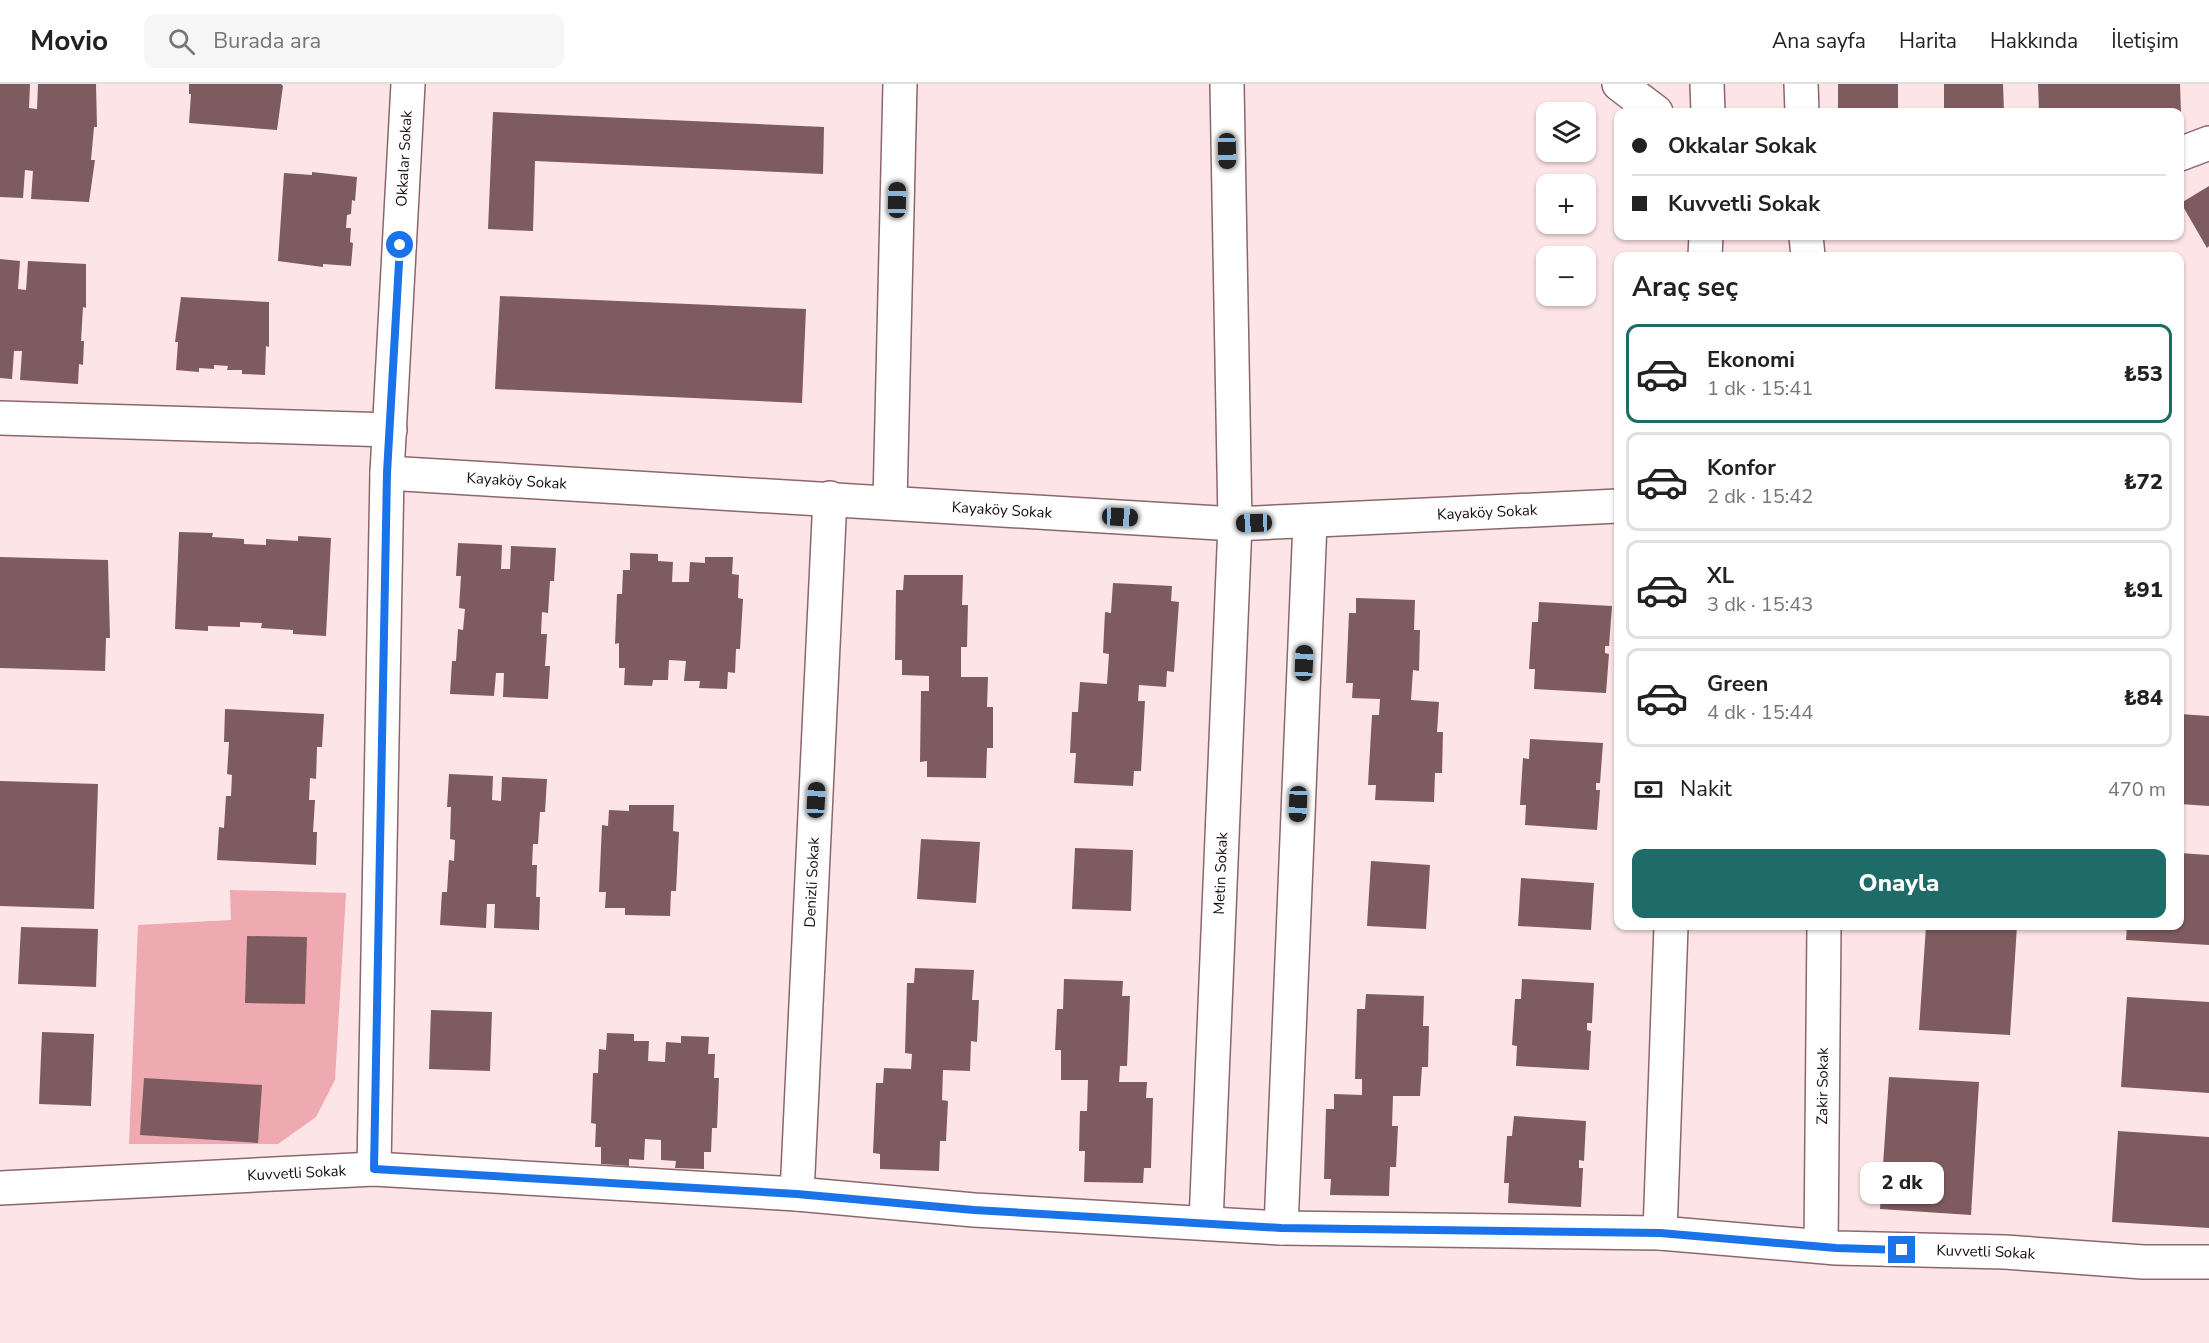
<!DOCTYPE html>
<html lang="tr">
<meta charset="utf-8">
<style>
:root{--surface:#fff;--page:#f6f6f6;--text:#222;--muted:#767676;--line:#e0e0e0;--accent:#1f6b68}
body{margin:0;font-family:"Nunito Sans",sans-serif;background:var(--page);color:var(--text);height:100vh;display:flex;flex-direction:column;font-size:22px;white-space:nowrap}
*{box-sizing:border-box;margin:0}
p{font-size:20px;color:var(--muted)}
.icon{flex:none;width:33px;height:33px;fill:none;stroke:currentColor;stroke-width:2;stroke-linecap:round;stroke-linejoin:round}
.map{position:relative;flex:1;overflow:hidden}
.side{position:absolute;left:1614px;top:168px;width:570px;height:678px;display:flex;flex-direction:column;background:var(--surface);border-radius:12px;box-shadow:0 2px 4px #0004}
.side>*{flex:none}
.hud{position:absolute;left:1614px;top:24px;width:570px;height:132px;border-radius:12px;box-shadow:0 2px 4px #0004;display:grid;align-content:center;height:132px;padding:0 18px;background:var(--surface)}
.controls{position:absolute;left:1536px;top:18px;display:grid;gap:12px}
.controls a{display:grid;place-items:center;width:60px;height:60px;border-radius:12px;background:var(--surface);box-shadow:0 2px 4px #0004;font-size:30px}
.end{position:absolute;width:27px;height:27px;margin:-14px;border:8px solid #1a73e8;background:#fff;box-shadow:0 0 0 3px #fff}
.from{border-radius:50%}
.bubble{position:absolute;height:42px;border-radius:12px;background:var(--surface);box-shadow:0 2px 4px #0004;font-size:20px;font-weight:800;line-height:42px;text-align:center}
.car{position:absolute;width:18px;height:36px;margin:-18px -9px;border-radius:8px;box-shadow:0 0 4px 2px #0007;background:linear-gradient(#222 24%,#8ab4d8 0 40%,#222 0 76%,#8ab4d8 0 86%,#222 0)}
.hud b{display:flex;align-items:center;gap:21px;height:57px;font-size:22px}
.hud b+b{border-top:2px solid var(--line)}
.hud i{width:15px;height:15px;background:var(--text)}
ul{padding:0;list-style:none}
li{display:flex;align-items:center;gap:18px;height:99px;margin:0 12px 9px;padding:0 6px;border:3px solid var(--line);border-radius:12px}
li div{flex:1}
li b{display:block;font-size:22px}
li em{font-style:normal;font-weight:800}
li.selected{border-color:var(--accent)}
li>.icon{width:54px;height:54px;stroke-width:1.5}
h2{padding:0 18px;font-size:27px;line-height:72px}
.pay{display:flex;align-items:center;gap:15px;height:66px;padding:0 18px;font-size:22px}
.pay p{margin-inline-start:auto}
.primary-button{display:flex;gap:12px;margin-top:auto;padding:12px 18px}
.primary-button a{flex:1;height:69px;border-radius:12px;background:var(--accent);color:#fff;font-size:24px;font-weight:800;line-height:69px;text-align:center}
header{display:flex;align-items:center;gap:36px;box-sizing:border-box;height:84px;padding:0 30px;background:var(--surface);border-bottom:2px solid var(--line)}
header strong{font-size:28px}
nav{display:flex;gap:33px;margin-inline-start:auto;font-size:21px}
.search{width:420px;height:54px;background:var(--page);display:flex;align-items:center;gap:15px;box-sizing:border-box;padding:0 21px;border-radius:12px;color:var(--muted);font-size:22px}
.map>svg:first-child{display:block}
</style>
<header>
<strong>Movio</strong>
<div class="search"><svg class="icon" aria-label="search" viewBox="0 0 24 24"><circle cx="10" cy="10" r="6"/><path d="M15 15l6 6"/></svg>Burada ara</div>
<nav><a>Ana sayfa</a><a>Harita</a><a>Hakkında</a><a>İletişim</a></nav>
</header>
<div class="map">
<svg width="2209" height="1259" viewBox="0 0 2209 1259">
<rect width="100%" height="100%" fill="#fde4e6"/>
<path fill="#efa9b0" d="M230,806L346,809L335,996L316,1033L278,1060H129L138,841L231,836Z"/>
<path fill="#7e5b5e" d="M0,0H30L29,24L37,25L38,0H96L97,43H94L91,76H95L89,118L31,115L33,87L25,86L23,114L0,113Z
M189,0H281L283,2L277,46L189,39L191,10H189Z
M1838,0H1898V28H1838Z
M1944,0H2003L2004,28H1944Z
M2038,0H2180L2181,28H2039Z
M493,28L824,43L823,90L535,77L533,147L488,145Z
M312,88L357,93L355,117L352,116L351,130L347,131L346,144H351L350,158L353,159L351,182L323,180V183L278,177L284,89L312,91Z
M2209,102V162L2207,164L2181,119Z
M0,175L20,177L18,205L26,206L28,177L86,180V224L83,223L81,257H84L83,281L79,280L78,300L20,296L22,267H14L12,295L0,294Z
M500,212L806,225L802,319L495,305Z
M181,213L269,218V263L266,262L265,291L242,290V286H227L228,282L214,281V285L199,284V288L176,286L178,258H175Z
M179,448L213,449L212,453L244,455V460L266,461V455L298,457V452L331,454L326,552L293,550V546L261,544L262,539L240,538V543L208,542V547L175,545Z
M458,459L502,461L501,485H510L511,462L556,464L554,497H550L548,529L542,528L541,550H547L545,582H550L548,615L503,613L504,589H496L494,612L450,610L452,577H456L458,545L463,546L465,525L459,524L461,492H456Z
M630,469L658,470V477L673,478L672,498H689L690,478L705,479V473H733L732,490L739,491L738,514L743,515L740,565H736L735,589L728,588L727,605L699,604L700,597H684L686,577L669,576L668,596H653L652,602L624,601L625,584H619V559L615,560L617,510H622L623,486H630Z
M0,473L108,476L110,554H106L105,587L0,584Z
M904,491H963L962,521H968L967,563H961V593H988L987,623H993V664H987L986,694L927,693V677L920,678L921,607H929V592L902,591V576H895L896,506H903Z
M1113,499L1172,502L1171,517L1179,518L1174,588L1167,587L1166,603L1139,601L1138,617H1145L1141,687H1134L1133,702L1074,699L1076,669H1070L1072,628H1078L1080,598L1107,600L1109,570L1103,569L1105,528L1111,529Z
M1356,514L1415,516L1414,546H1420L1419,587L1413,586L1411,616L1439,618L1437,648H1443L1442,689H1435L1434,718L1375,716L1376,701H1368L1372,631H1379L1380,615L1352,614L1353,599H1346L1349,529H1356Z
M1539,518L1612,522L1609,562H1605V569L1609,570L1606,609L1534,605L1535,585H1529L1532,538H1538Z
M225,625L324,630L322,663H317L316,695L310,694L309,716H315L313,748H317L316,781L217,776L219,743L224,744L226,712H231L232,691L227,690L229,658H224Z
M2180,630L2209,632V722L2180,720Z
M1530,655L1603,659L1600,699H1596V706H1600L1597,746L1525,741L1526,721H1520L1523,674L1529,675Z
M449,690L493,692L492,716L501,717L502,693L547,695L545,728H540L538,760H533L532,781H537L536,813H540L539,846L494,844L495,820H487L486,844L440,841L442,808H447L449,776L454,777L455,756L450,755L451,723H447Z
M0,697L98,700L94,825L0,822Z
M629,721H674L673,747L679,748L676,807H671L670,832L625,831V824H605L606,808H599L602,741L608,742L609,726L629,727Z
M921,755L980,758L976,819L917,815Z
M1075,764L1133,766L1131,827L1072,825Z
M2180,769L2209,771V861L2126,856L2127,842H2180Z
M1371,777L1430,781L1426,845L1367,842Z
M1521,794L1594,799L1591,846L1518,842Z
M1926,842H2017L2010,951L1919,946Z
M21,843L98,845L96,903L18,900Z
M247,852L307,853L305,920L245,919Z
M915,884L974,886L972,916H979L977,958L971,957L970,987L943,986L942,1016L948,1017L946,1057H940L939,1087L880,1085V1070L873,1069L876,999H883L884,984L911,985L912,970L905,969L907,899H914Z
M1064,895L1123,897L1122,912H1130L1127,982H1120L1119,998H1147L1146,1014H1153L1151,1084H1144L1143,1099L1084,1098L1085,1067H1079L1080,1027H1087L1088,996H1061V966H1055L1057,925H1063Z
M1522,895L1594,899L1592,939H1587V946L1591,947L1589,986L1516,982L1517,962L1512,961L1515,915H1521Z
M1366,910L1424,912L1423,942H1429L1428,983H1422L1420,1012H1393L1392,1042H1398L1396,1083H1390L1389,1112L1330,1111L1331,1095H1324L1326,1025H1334V1010L1362,1011V995H1355L1357,925H1365Z
M2127,913L2209,918V1009L2121,1003Z
M431,926L492,928L490,987L429,985Z
M42,948L94,950L91,1022L39,1020Z
M607,949L634,950V957H649L648,977L665,978L666,958L681,959V952L709,953L708,970H715L714,994H719L717,1044H712L711,1068H704V1085L675,1084L676,1077L661,1076V1056L645,1055L644,1076L629,1075V1082L601,1080V1063H595L596,1040L591,1039L593,989H598L599,965L606,966Z
M1889,993L1979,998L1971,1131L1880,1125Z
M144,994L262,1001L258,1059L140,1051Z
M1514,1032L1586,1037L1584,1077L1579,1076V1084H1583L1581,1123L1508,1119L1509,1099H1504L1507,1052H1512Z
M2118,1047L2209,1053V1144L2112,1138Z"/>
<g fill="none" stroke-linecap="round" stroke-linejoin="round">
<defs>
<g id="minor">
<path d="M1619,0L1656,28"/>
<path d="M1707,0L1708,28"/>
<path d="M1801,0L1802,28"/>
<path d="M2180,70L2209,59"/>
<path d="M1806,152L1808,172"/>
<path d="M1705,172L1706,152"/>
<path d="M0,334L390,346"/>
<path id="s1" d="M387,389L1235,440L1618,422"/>
<path d="M890,418L900,0"/>
<path id="s2" d="M374,1085L387,389L408,0"/>
<path id="s3" d="M0,1104L374,1085L797,1110L974,1126L1281,1144L1660,1149L1836,1164L2005,1168L2143,1178H2209"/>
<path id="s4" d="M797,1110L830,414"/>
<path id="s5" d="M1206,1139L1235,440L1227,0"/>
<path d="M1281,1144L1310,438"/>
<path d="M1660,1149L1671,842"/>
<path id="s6" d="M1821,1162L1824,842"/>
</g>
</defs>
<use href="#minor" stroke="#8b676b" stroke-width="36"/>
<use href="#minor" stroke="#fff" stroke-width="33"/>
</g>
<g fill="none" stroke-linecap="round" stroke-linejoin="round">
<path stroke="#1a73e8" stroke-width="8" d="M400,161L387,389L374,1085L797,1110L974,1126L1281,1144L1660,1149L1836,1164L1902,1166"/>
</g>
<g text-anchor="middle" dominant-baseline="central" stroke-width="5" stroke-linejoin="round" paint-order="stroke">
<g font-size="15" fill="#180a0c" stroke="#fde4e6">
<text stroke="none"><textPath href="#s2" startOffset="1011">Okkalar Sokak</textPath></text>
<text stroke="none"><textPath href="#s1" startOffset="130">Kayaköy Sokak</textPath></text>
<text stroke="none"><textPath href="#s1" startOffset="616">Kayaköy Sokak</textPath></text>
<text stroke="none"><textPath href="#s1" startOffset="1102">Kayaköy Sokak</textPath></text>
<text stroke="none"><textPath href="#s5" startOffset="350">Metin Sokak</textPath></text>
<text stroke="none"><textPath href="#s4" startOffset="312">Denizli Sokak</textPath></text>
<text stroke="none"><textPath href="#s6" startOffset="160">Zakir Sokak</textPath></text>
<text stroke="none"><textPath href="#s3" startOffset="297">Kuvvetli Sokak</textPath></text>
<text stroke="none"><textPath href="#s3" startOffset="1989">Kuvvetli Sokak</textPath></text>
</g>
</g>
</svg>
<div class="controls">
<a><svg class="icon" aria-label="layers" viewBox="0 0 24 24"><path d="M12 4l9 5-9 5-9-5zM3 14l9 5 9-5"/></svg></a>
<a>+</a>
<a>−</a>
</div>
<i class="end from" style="left:400px;top:161px"></i>
<i class="end" style="left:1902px;top:1166px"></i>
<div class="bubble" style="left:1860px;top:1078px;width:84px">2 dk</div>
<i class="car" style="left:1227px;top:67px;rotate:179deg"></i>
<i class="car" style="left:897px;top:116px;rotate:1deg"></i>
<i class="car" style="left:1120px;top:433px;rotate:93deg"></i>
<i class="car" style="left:1254px;top:439px;rotate:268deg"></i>
<i class="car" style="left:1304px;top:579px;rotate:2deg"></i>
<i class="car" style="left:816px;top:716px;rotate:3deg"></i>
<i class="car" style="left:1298px;top:720px;rotate:182deg"></i>
<div class="hud">
<b><i class="from"></i>Okkalar Sokak</b>
<b><i></i>Kuvvetli Sokak</b>
</div>
<section class="side">
<h2>Araç seç</h2>
<ul>
<li class="selected"><svg class="icon" aria-label="car" viewBox="0 0 24 24"><path d="M5 17H2v-5l4-1 3-4h7l3 4 3 1v5h-3M9 17h6M6 11h13"/><circle cx="7" cy="17" r="2"/><circle cx="17" cy="17" r="2"/></svg><div><b>Ekonomi</b><p>1 dk · 15:41</p></div><em>₺53</em></li>
<li><svg class="icon" aria-label="car" viewBox="0 0 24 24"><path d="M5 17H2v-5l4-1 3-4h7l3 4 3 1v5h-3M9 17h6M6 11h13"/><circle cx="7" cy="17" r="2"/><circle cx="17" cy="17" r="2"/></svg><div><b>Konfor</b><p>2 dk · 15:42</p></div><em>₺72</em></li>
<li><svg class="icon" aria-label="car" viewBox="0 0 24 24"><path d="M5 17H2v-5l4-1 3-4h7l3 4 3 1v5h-3M9 17h6M6 11h13"/><circle cx="7" cy="17" r="2"/><circle cx="17" cy="17" r="2"/></svg><div><b>XL</b><p>3 dk · 15:43</p></div><em>₺91</em></li>
<li><svg class="icon" aria-label="car" viewBox="0 0 24 24"><path d="M5 17H2v-5l4-1 3-4h7l3 4 3 1v5h-3M9 17h6M6 11h13"/><circle cx="7" cy="17" r="2"/><circle cx="17" cy="17" r="2"/></svg><div><b>Green</b><p>4 dk · 15:44</p></div><em>₺84</em></li>
</ul>
<div class="pay"><svg class="icon" aria-label="cash" viewBox="0 0 24 24"><path d="M3 7h18v10H3z"/><circle cx="12" cy="12" r="2"/></svg>Nakit<p>470 m</p></div>
<div class="primary-button"><a>Onayla</a></div>
</section>
</div>
